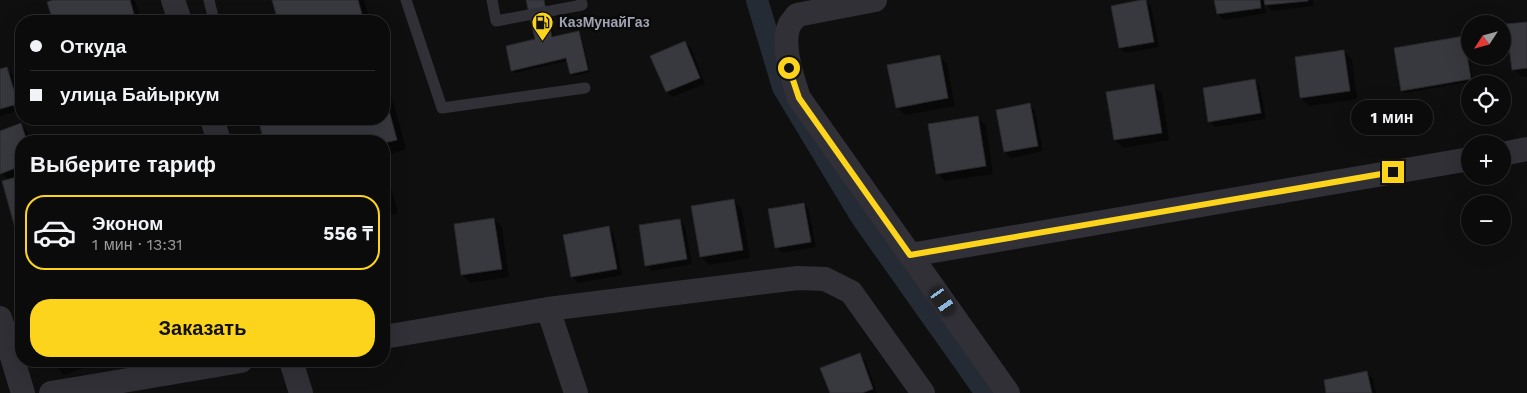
<!DOCTYPE html>
<html lang="ru">
<meta charset="utf-8">
<style>
:root{--surface:#0b0b0c;--page:#19191a;--text:#f1f3f6;--muted:#9a9b9d;--line:#2b2b2d;--accent:#fcd41c}
body{margin:0;font-family:"Work Sans",sans-serif;background:var(--page);color:var(--text);height:100vh;display:flex;flex-direction:column;font-size:19px;white-space:nowrap}
*{box-sizing:border-box;margin:0}
p{font-size:16px;color:var(--muted)}
.icon{flex:none;width:28px;height:28px;fill:none;stroke:currentColor;stroke-width:2;stroke-linecap:round;stroke-linejoin:round}
.map{position:relative;flex:1;overflow:hidden}
.panel{position:absolute;left:15px;top:135px;width:375px;height:232px;display:flex;flex-direction:column;background:var(--surface);border-radius:20px;box-shadow:0 5px 20px #0002,0 0 0 1px var(--line)}
.panel>*{flex:none}
.guide{position:absolute;left:15px;top:15px;width:375px;height:110px;border-radius:20px;box-shadow:0 5px 20px #0002,0 0 0 1px var(--line);display:grid;align-content:center;height:110px;padding:0 15px;background:var(--surface)}
.needle{width:32px;rotate:234deg}
.fabs{position:absolute;left:1461px;top:15px;display:grid;gap:10px}
.fabs a{display:grid;place-items:center;width:50px;height:50px;border-radius:50%;background:var(--surface);box-shadow:0 5px 20px #0002,0 0 0 1px var(--line);font-size:25px}
.end{position:absolute;width:22px;height:22px;margin:-11px;border:6px solid #fcd41c;background:#111;box-shadow:0 0 0 2px #111}
.from{border-radius:50%}
.bubble{position:absolute;height:35px;border-radius:18px;background:var(--surface);box-shadow:0 5px 20px #0002,0 0 0 1px var(--line);font-size:16px;font-weight:700;line-height:35px;text-align:center}
.car{position:absolute;width:15px;height:30px;margin:-15px -8px;border-radius:6px;box-shadow:0 0 4px 1px #0007;background:linear-gradient(#222 24%,#8ab4d8 0 40%,#222 0 76%,#8ab4d8 0 86%,#222 0)}
.guide b{display:flex;align-items:center;gap:18px;height:48px;font-size:19px}
.guide b+b{border-top:1px solid var(--line)}
.guide i{width:12px;height:12px;background:var(--text)}
ul{padding:0;list-style:none}
li{display:flex;align-items:center;gap:15px;height:75px;margin:0 10px 8px;padding:0 5px;border:2px solid transparent;border-radius:20px}
li div{flex:1}
li b{display:block;font-size:19px}
li em{font-style:normal;font-weight:700}
li.current{border-color:var(--accent)}
li>.icon{width:45px;height:45px;stroke-width:1.5}
h2{padding:0 15px;font-size:22px;line-height:60px}
.action{display:flex;gap:10px;margin-top:auto;padding:10px 15px}
.action a{flex:1;height:58px;border-radius:20px;background:var(--accent);color:#111;font-size:20px;font-weight:700;line-height:58px;text-align:center}
.map>svg:first-child{display:block}
</style>
<div class="map">
<svg width="1527" height="393" viewBox="0 0 1527 393">
<rect width="100%" height="100%" fill="#0f0f10"/>
<path fill="#0007" d="M57,0H135L141,21H54L48,3Z
M273,0H364L370,21H279Z
M527,0H545L554,37L578,32L581,35L590,72L574,76L571,73L568,61L515,73L513,70L536,40Z
M1216,0H1313V6L1272,11L1264,3L1266,13L1224,20L1218,14Z
M1145,1L1151,6L1159,47L1126,53L1120,48Z
M1527,23V77H1522L1514,69Z
M1463,38L1466,40L1473,81L1405,93L1402,90Z
M685,43L691,48L705,84L672,97L667,91Z
M1344,51L1352,60L1357,99L1309,106L1301,98Z
M939,56L947,64L955,106L905,115L897,107Z
M6,69L12,75L21,106V110L0,116V71Z
M384,69L406,149L384,156V141H265L259,119H384Z
M1255,81L1260,87L1266,119L1215,127L1209,121Z
M1154,86L1162,94L1169,140L1123,148L1115,140Z
M1030,105L1035,111L1043,151L1011,158L1005,152Z
M978,118L986,126L993,174L945,181L937,173Z
M20,125L26,130L30,141H21V174L7,179L1,173L0,169V132Z
M384,161L398,213L384,217Z
M21,177V246L4,182Z
M734,201L742,209L750,258L709,265L701,257Z
M804,204L809,210L816,247L782,253L777,247Z
M494,219L502,227L509,277L470,283L462,274Z
M679,220L685,226L692,264L652,271L646,265Z
M608,228L614,234L622,275L578,283L573,277L565,236Z
M859,355L865,360L877,393H831Z
M54,361H103L64,375L56,367Z
M1367,373L1373,379L1376,393H1327Z"/>
<g fill="none" stroke-linecap="round" stroke-linejoin="round">
<path stroke="#252b34" stroke-width="22" d="M757,0L783,87L862,218L986,393"/>
</g>
<path fill="#38393e" stroke="#29292d" d="M53,0H130L136,21H53L47,2Z
M272,0H358L364,21H278Z
M526,0H544L552,37L579,31L588,70L570,74L566,58L511,71L506,46L535,39Z
M1141,0H1146L1154,42L1119,48L1111,6Z
M1214,0H1260L1261,8L1217,14Z
M1264,0H1308V1L1265,5Z
M1527,22V68L1512,70L1506,24Z
M1464,36L1471,79L1401,91L1394,48Z
M685,41L700,78L666,92L650,56Z
M1344,50L1350,91L1300,98L1295,57Z
M940,55L948,98L896,108L887,65Z
M7,67L18,104L0,109V69Z
M1255,79L1261,113L1208,122L1203,88Z
M1154,84L1162,133L1114,140L1106,92Z
M384,92L397,140L384,143V141H264L258,119H384Z
M1030,103L1038,146L1004,152L996,110Z
M978,116L986,166L936,174L928,124Z
M21,123L27,141H21V166L0,174V131Z
M21,176V246H20L2,181Z
M734,199L743,250L700,257L691,206Z
M804,203L811,242L775,248L768,209Z
M494,218L502,269L461,275L454,224Z
M680,219L687,259L645,266L639,225Z
M609,226L617,269L571,277L563,235Z
M860,353L873,389L862,393H830L820,368Z
M52,361H73L54,367Z
M1367,371L1372,393H1326L1324,380Z"/>
<g fill="none" stroke-linecap="round" stroke-linejoin="round">
<path stroke="#303036" stroke-width="11" d="M209,0L214,21
M406,0L442,108L585,88
M492,0L496,21L582,5L581,0"/>
<path stroke="#303036" stroke-width="24" d="M173,0L180,21
M875,0L797,15C795,18 792,21 790,24C780,43 793,79 799,98L1008,393
M212,119L219,141
M1502,154L1527,149
M910,255L1470,159
M548,309L576,393
M0,318L23,393
M384,337L548,309L798,278L825,279L851,292L923,393
M291,361L301,393
M51,393L241,361"/>
</g>
<g fill="none" stroke-linecap="round" stroke-linejoin="round">
<path stroke="#fcd41c" stroke-width="6" d="M789,68L799,98L910,255L1393,172"/>
</g>
<defs>
<symbol id="fuel-pin" viewBox="-11 -11 22 30"><path d="M0 17L-7.5 6A9.5 9.5 0 1 1 7.5 6Z" fill="#fcd41c" stroke="#0a0a0b"/><path d="M-5.5-6h7V0h2V4h1.3V-2.5L3-4.5l.8-.8L6-3V5H2.5V1h-1V6h-7ZM-4.2-4.7v3.2H.2V-4.7Z" fill="#111"/></symbol>
</defs>
<g fill-rule="evenodd">
<use href="#fuel-pin" x="530" y="10" width="25" height="34"/>
</g>
<g text-anchor="middle" dominant-baseline="central" stroke-width="5" stroke-linejoin="round" paint-order="stroke">
<g font-size="14" font-weight="bold" fill="#9fa2b2" stroke="#0a0a0b" text-anchor="start">
<text x="559" y="22">КазМунайГаз</text>
</g>
</g>
</svg>
<div class="fabs">
<a><svg class="needle" viewBox="-14 -14 28 28"><path d="M0-13l5 13h-10z" fill="#e53935"/><path d="M0 13l5-13h-10z" fill="#9a9b9d"/></svg></a>
<a><svg class="icon" aria-label="locate" viewBox="0 0 24 24"><circle cx="12" cy="12" r="6"/><path d="M12 2v4M12 18v4M2 12h4M18 12h4"/></svg></a>
<a>+</a>
<a>−</a>
</div>
<i class="end from" style="left:789px;top:68px"></i>
<i class="end" style="left:1393px;top:172px"></i>
<div class="bubble" style="left:1351px;top:100px;width:82px">1 мин</div>
<i class="car" style="left:943px;top:301px;rotate:145deg"></i>
<div class="guide">
<b><i class="from"></i>Откуда</b>
<b><i></i>улица Байыркум</b>
</div>
<section class="panel">
<h2>Выберите тариф</h2>
<ul>
<li class="current"><svg class="icon" aria-label="car" viewBox="0 0 24 24"><path d="M5 17H2v-5l4-1 3-4h7l3 4 3 1v5h-3M9 17h6M6 11h13"/><circle cx="7" cy="17" r="2"/><circle cx="17" cy="17" r="2"/></svg><div><b>Эконом</b><p>1 мин · 13:31</p></div><em>556 ₸</em></li>
</ul>
<div class="action"><a>Заказать</a></div>
</section>
</div>
